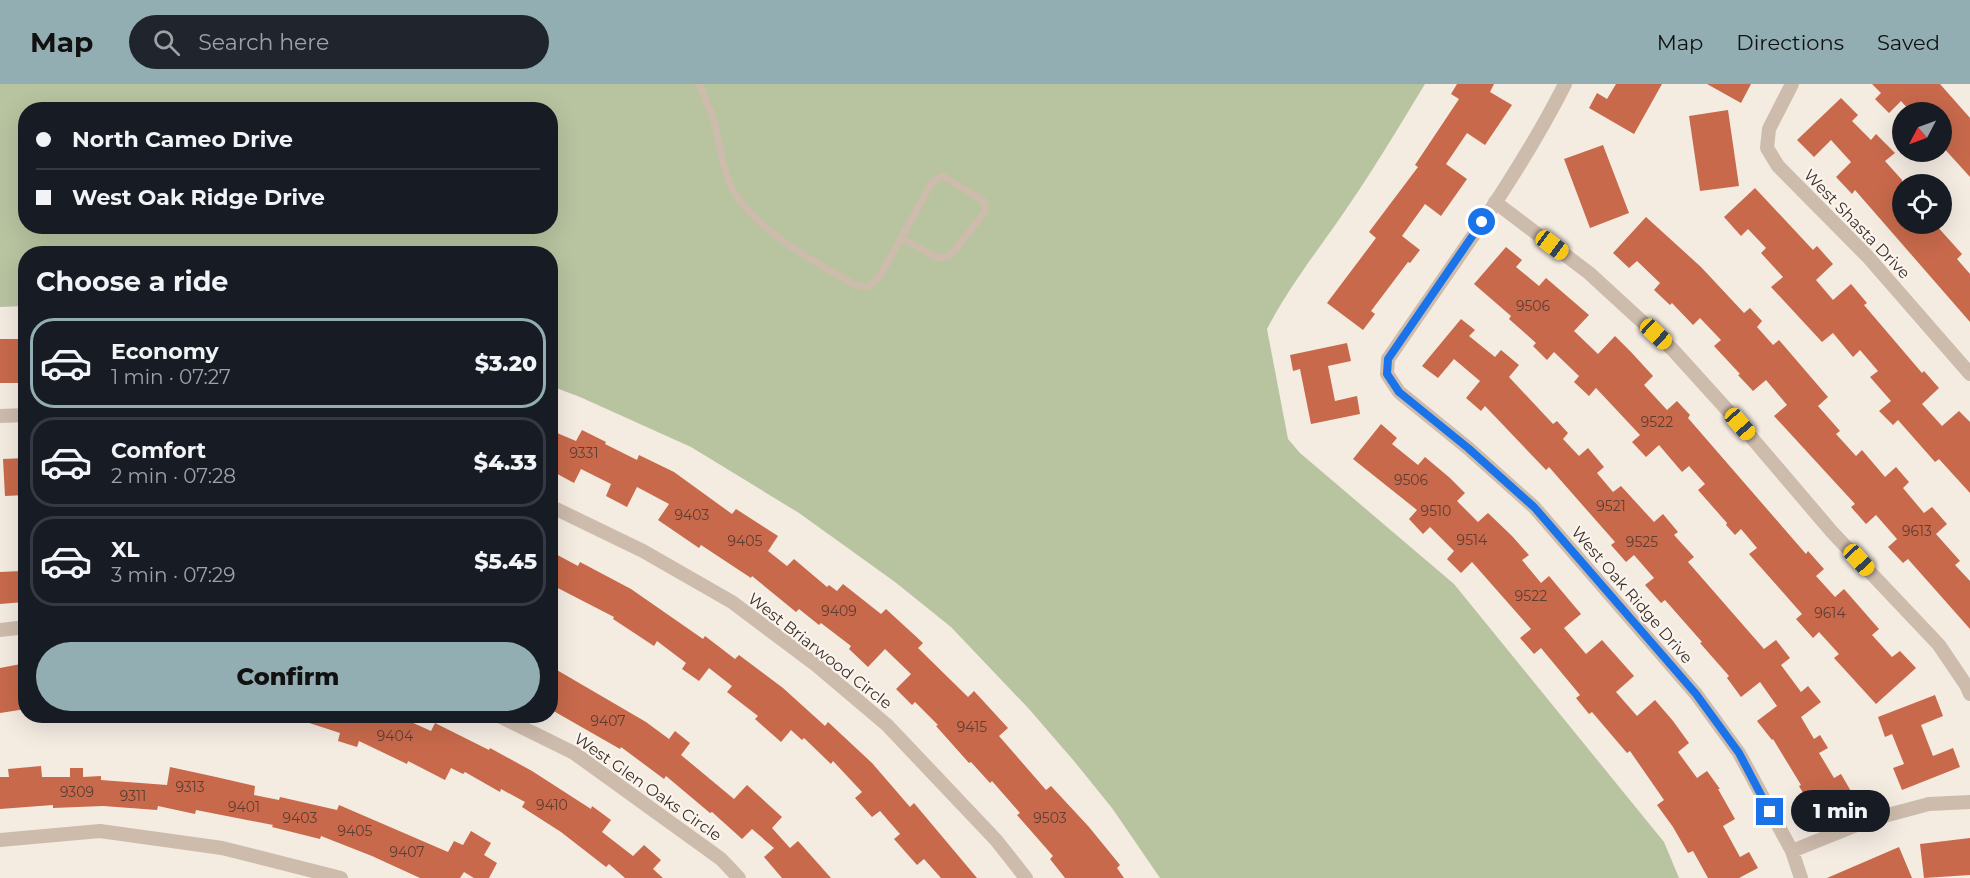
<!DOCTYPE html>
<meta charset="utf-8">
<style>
:root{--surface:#171b24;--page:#20242c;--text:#f1f3f6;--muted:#9ea1a6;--line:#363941;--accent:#92aeb2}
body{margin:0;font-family:Montserrat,sans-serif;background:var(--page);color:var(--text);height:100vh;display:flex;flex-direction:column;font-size:22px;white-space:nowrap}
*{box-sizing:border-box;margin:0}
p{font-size:20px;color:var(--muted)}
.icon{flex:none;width:33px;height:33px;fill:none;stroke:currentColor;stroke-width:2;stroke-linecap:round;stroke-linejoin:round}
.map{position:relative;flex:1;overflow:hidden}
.sheet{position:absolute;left:18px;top:162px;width:540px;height:477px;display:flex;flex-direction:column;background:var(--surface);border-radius:24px;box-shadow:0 6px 24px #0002}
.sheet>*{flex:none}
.guide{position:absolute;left:18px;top:18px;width:540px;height:132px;border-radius:24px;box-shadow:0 6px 24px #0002;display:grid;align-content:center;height:132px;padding:0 18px;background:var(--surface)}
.needle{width:39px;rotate:229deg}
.buttons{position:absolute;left:1892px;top:18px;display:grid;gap:12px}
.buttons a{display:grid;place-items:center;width:60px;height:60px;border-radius:50%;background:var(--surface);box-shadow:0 6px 24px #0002;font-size:30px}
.end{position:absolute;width:27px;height:27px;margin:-14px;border:8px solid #1a73e8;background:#fff;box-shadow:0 0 0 3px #fff}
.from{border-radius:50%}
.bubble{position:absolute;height:42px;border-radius:21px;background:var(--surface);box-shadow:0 6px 24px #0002;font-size:20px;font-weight:800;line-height:42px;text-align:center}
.car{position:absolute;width:18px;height:36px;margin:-18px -9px;border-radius:8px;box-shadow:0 0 4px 2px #0007;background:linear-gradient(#f5c518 24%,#345 0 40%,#f5c518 0 76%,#345 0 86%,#f5c518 0)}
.guide b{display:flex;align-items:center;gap:21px;height:57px;font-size:22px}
.guide b+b{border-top:2px solid var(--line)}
.guide i{width:15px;height:15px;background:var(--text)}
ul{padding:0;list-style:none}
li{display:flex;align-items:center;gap:18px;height:90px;margin:0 12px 9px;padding:0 6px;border:3px solid var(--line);border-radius:24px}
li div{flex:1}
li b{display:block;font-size:22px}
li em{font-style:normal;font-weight:800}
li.current{border-color:var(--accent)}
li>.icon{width:54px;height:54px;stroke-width:1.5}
h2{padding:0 18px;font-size:27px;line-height:72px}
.primary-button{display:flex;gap:12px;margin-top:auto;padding:12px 18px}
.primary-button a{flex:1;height:69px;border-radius:36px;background:var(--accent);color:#111;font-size:24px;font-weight:800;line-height:69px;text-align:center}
header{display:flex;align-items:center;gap:36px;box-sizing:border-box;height:84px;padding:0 30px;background:var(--accent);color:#111}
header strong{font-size:28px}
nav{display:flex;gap:33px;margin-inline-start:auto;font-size:21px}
.search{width:420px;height:54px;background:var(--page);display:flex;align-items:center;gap:15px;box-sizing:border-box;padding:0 21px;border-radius:33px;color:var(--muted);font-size:22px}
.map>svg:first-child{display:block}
</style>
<header>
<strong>Map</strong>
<div class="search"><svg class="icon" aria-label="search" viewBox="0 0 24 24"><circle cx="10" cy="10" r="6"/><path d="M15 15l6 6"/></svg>Search here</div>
<nav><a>Map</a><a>Directions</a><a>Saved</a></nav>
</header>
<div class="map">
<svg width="1970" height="794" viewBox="0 0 1970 794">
<rect width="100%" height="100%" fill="#f4ebe1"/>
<path fill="#b8c4a0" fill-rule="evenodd" d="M0,0H1425C1397,46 1369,93 1338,137C1312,174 1288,205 1267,245L1288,355L1300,369L1454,500L1664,758L1679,794H1160L1112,724L1074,677L1029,625L951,543L895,498L799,429L691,363L580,313L551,302L550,170H26L25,222L0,223ZM26,26H550V142H26Z"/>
<path fill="#c8694b" d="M1457,0H1494L1490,8L1512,21L1485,61L1467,49L1446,80L1467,95L1441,132L1425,120L1402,152L1420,166L1410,179L1408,178L1371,227L1375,230L1363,246L1327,219L1376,154L1369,148L1418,83L1415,81L1459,15L1451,10Z
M1616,0H1662L1634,50L1589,24L1597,9L1607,15Z
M1707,0H1751L1741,19Z
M1872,0H1940L1970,34V93L1941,61V28H1911L1901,17L1889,29L1875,15L1881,9Z
M1841,14L1858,31L1852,37L1871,56L1876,50L1895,69L1885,77L1902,96V140H1935L1962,170L1957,175L1970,190V238L1855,106L1852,110L1836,93L1851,78L1831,56L1814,73L1797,56Z
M1728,26L1739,102L1700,107L1689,32Z
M1603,61L1629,129L1590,144L1564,75Z
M1755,104L1813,166L1817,162L1833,180L1816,196L1833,216L1851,200L1867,219L1864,221L1922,289L1924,287L1939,304L1922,320L1942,342L1959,327L1970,338V409L1939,375L1935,378L1898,336L1893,341L1879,327L1891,317L1870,293L1878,287L1860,266L1853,273L1833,249L1822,258L1771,203L1783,193L1761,169L1766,164L1748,145L1741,152L1724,133Z
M1646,133L1701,183L1744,229L1750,224L1762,237L1757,243L1773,261L1779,256L1828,313L1818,322L1840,347L1836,350L1856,372L1862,366L1885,393L1896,383L1909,398L1903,404L1924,429L1932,423L1947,440L1936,450L1960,477L1955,481L1970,497V545L1908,475L1903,479L1888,463L1897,455L1876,431L1866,440L1851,423L1855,420L1774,332L1787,321L1766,296L1753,307L1738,291L1740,290L1714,262L1721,256L1700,234L1693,241L1672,219L1670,221L1654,206L1660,199L1637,177L1629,184L1613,169Z
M1506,163L1522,176L1516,183L1539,202L1546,194L1589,231L1574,247L1598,270L1615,252L1631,268L1653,292L1644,301L1667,326L1677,317L1690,331L1688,334L1806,470L1808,467L1824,485L1816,492L1835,513L1844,505L1879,545L1872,551L1892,573L1900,567L1916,584L1876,620L1834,574L1839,570L1819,548L1813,554L1796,535L1802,530L1749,470L1757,464L1741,445L1735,451L1726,441L1727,439L1698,406L1705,400L1689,382L1682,388L1659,361L1646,373L1632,358L1640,351L1596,304L1589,312L1574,298L1579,292L1554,268L1547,276L1533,262L1536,259L1509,235L1511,232L1474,200Z
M1461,235L1475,246L1469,252L1495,273L1501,266L1519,281L1509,293L1553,340L1557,337L1568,349L1563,355L1579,372L1588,364L1604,383L1597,389L1613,408L1621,402L1654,438L1663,430L1678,448L1674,451L1694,473L1688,478L1764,565L1776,556L1790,574L1781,581L1801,608L1808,602L1821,618L1801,633L1814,655L1820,651L1828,664L1819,669L1834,694L1841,690L1852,709L1816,731L1799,702L1801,701L1773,655L1772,656L1757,637L1777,622L1760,598L1741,613L1727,594L1729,592L1700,559L1702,558L1665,516L1661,519L1645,501L1654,494L1634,471L1626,478L1611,461L1615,458L1549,383L1546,386L1485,322L1481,327L1466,314L1480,297L1454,275L1438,294L1422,282Z
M0,255H26V299H0Z
M1347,259L1351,277L1328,282L1335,317L1357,312L1360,330L1311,340L1300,285L1293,287L1290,271Z
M1381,340L1397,354L1392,360L1418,381L1425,373L1450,394L1465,409L1457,417L1478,438L1488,429L1512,452L1529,471L1522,476L1541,499L1549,492L1581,530L1564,544L1586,570L1602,556L1634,592L1616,608L1637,632L1655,616L1673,637L1689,659L1678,668L1697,694L1707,687L1720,705H1718L1735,735L1723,742L1740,773L1749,768L1758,784L1739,794H1708L1693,767L1688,769L1673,743L1657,721L1664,716L1630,667L1627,669L1592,628L1589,630L1576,614L1580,611L1541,564L1534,570L1520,554L1531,545L1472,478L1461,489L1447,475L1454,467L1430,443L1423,450L1409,435L1417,426L1353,375Z
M550,346L576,357L582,346L606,358L605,360L637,376L639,371L674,388L732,430L736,425L778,452L768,467L787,482L794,475L827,503L829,501L837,507L843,500L881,530L886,525L923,559L918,564L968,613L974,607L1008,644L999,652L1046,706L1051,702L1089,743L1120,781L1117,784L1124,794H1065L1050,775L1053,772L1017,731L1020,729L992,697L990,699L971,678L969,679L936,642L938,641L915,618L912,621L896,605L911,590L885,565L868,583L849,565L851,562L821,539L819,541L799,525L796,528L752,492L751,494L701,461L699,464L658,436L669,420L637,403L627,423L606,412L611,400L581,385L574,399L550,386Z
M26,374V411L5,412L3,375Z
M550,467L578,482L580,478L631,505L703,555L705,552L735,575L739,571L783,604L825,642L828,638L872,679L910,723L914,719L977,794H941L924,775L917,781L894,755L900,750L880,727L872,733L855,714L862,708L833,677L831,680L804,654L802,656L791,646L781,658L755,635L758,632L727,608L732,602L709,584L699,597L682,585L686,579L657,557L654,562L613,535L614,533L550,500Z
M22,487L24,518L0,520V488Z
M26,579V625L0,629V584Z
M550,582L646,638L669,655L675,647L690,659L681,671L734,715L747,701L782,733L772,744L790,764L798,757L831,794H782L764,773L774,764L752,745L742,755L712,728L710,729L666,692L664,695L621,663L620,665L550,625Z
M1935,611L1943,632L1921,641L1933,672L1953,664L1960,683L1902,706L1893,684L1904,680L1892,650L1885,653L1878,633Z
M294,632H398L431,647L435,639L489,666L490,664L532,687L591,725L592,722L611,736L602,748L633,772L644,761L661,776L653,785L663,794H625L609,780L606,783L561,748L522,723L525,718L501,705L500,708L465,688L463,690L451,684L445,696L408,677L407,680L359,657L357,663L338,657L340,649L294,634Z
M41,682L42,693H70V684H83V693L101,692V696L167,701L170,683L216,693L255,702L254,711L279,716L280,713L337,726L339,721L448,768L454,757L463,761L471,747L491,759L484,771L497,779L489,794H474L464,788L460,794H420L372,772L321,752L320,755L272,743L273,741L196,726L195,730L158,722L157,726L103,722L53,724V721L0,725V693H9L8,685Z
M1970,754V791L1924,794L1920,760Z
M1899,763L1912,794H1827Z"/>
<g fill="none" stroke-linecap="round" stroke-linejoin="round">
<path stroke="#cdbbac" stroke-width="7" d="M699,0C704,11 709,22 713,34C721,58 721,88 735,109C759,149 816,178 855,201L868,203L880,192L932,98L943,92L985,118V128L950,172L938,174L901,154"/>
<path stroke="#cdbbac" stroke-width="14" d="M1565,0C1516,97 1449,185 1388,275L1387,290L1399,308L1468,364L1534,423L1696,610L1739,669L1792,767L1801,794
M1792,0L1769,45L1767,64L1778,82L1868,173L1970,290
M1495,118L1589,189L1673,266L1740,340L1832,448L1939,561L1966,601L1970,610
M0,332L26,331
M550,422L643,467L732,518L816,581L887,641L996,756L1026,794
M0,546L26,543
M499,632L574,669L721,775L739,794
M0,756L100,747L222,764L341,794
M1792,767L1869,736L1929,720L1970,718"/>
</g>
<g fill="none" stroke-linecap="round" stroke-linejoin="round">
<path stroke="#1a73e8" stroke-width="8" d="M1482,138L1388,275L1387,290L1399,308L1468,364L1534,423L1696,610L1739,669L1770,728"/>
</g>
<g text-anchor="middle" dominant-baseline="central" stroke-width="4.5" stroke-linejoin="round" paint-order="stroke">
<g font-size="14" fill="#5e3e33">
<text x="1533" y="222">9506</text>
<text x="1657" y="338">9522</text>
<text x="584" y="369">9331</text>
<text x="1411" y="396">9506</text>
<text x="1611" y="422">9521</text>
<text x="1436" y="427">9510</text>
<text x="692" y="431">9403</text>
<text x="1917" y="447">9613</text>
<text x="1472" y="456">9514</text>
<text x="745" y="457">9405</text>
<text x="1642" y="458">9525</text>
<text x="1531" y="512">9522</text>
<text x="839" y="527">9409</text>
<text x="1830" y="529">9614</text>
<text x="608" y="637">9407</text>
<text x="972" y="643">9415</text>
<text x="395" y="652">9404</text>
<text x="190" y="703">9313</text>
<text x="77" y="708">9309</text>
<text x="133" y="712">9311</text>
<text x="552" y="721">9410</text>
<text x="244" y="723">9401</text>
<text x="300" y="734">9403</text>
<text x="1050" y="734">9503</text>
<text x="355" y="747">9405</text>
<text x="407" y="768">9407</text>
</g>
<g font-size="16" fill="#3b302b" stroke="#fbf5ee">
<text transform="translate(1857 140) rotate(46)">West Shasta Drive</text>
<text transform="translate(1632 511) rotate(49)">West Oak Ridge Drive</text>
<text transform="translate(820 567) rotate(38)">West Briarwood Circle</text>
<text transform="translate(648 703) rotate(35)">West Glen Oaks Circle</text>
</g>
</g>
</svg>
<div class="buttons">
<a><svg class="needle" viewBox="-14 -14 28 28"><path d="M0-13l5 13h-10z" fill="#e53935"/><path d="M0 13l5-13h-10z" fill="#9ea1a6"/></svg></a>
<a><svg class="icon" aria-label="locate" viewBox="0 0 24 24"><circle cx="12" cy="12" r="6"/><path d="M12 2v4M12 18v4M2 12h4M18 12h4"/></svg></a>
</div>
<i class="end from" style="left:1482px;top:138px"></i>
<i class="end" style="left:1770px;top:728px"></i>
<div class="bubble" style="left:1791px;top:706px;width:99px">1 min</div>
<i class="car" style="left:1552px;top:161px;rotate:127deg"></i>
<i class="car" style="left:1656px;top:250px;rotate:133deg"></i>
<i class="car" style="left:1740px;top:340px;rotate:139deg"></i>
<i class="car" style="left:1859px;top:476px;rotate:137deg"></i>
<div class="guide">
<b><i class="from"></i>North Cameo Drive</b>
<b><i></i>West Oak Ridge Drive</b>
</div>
<section class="sheet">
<h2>Choose a ride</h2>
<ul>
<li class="current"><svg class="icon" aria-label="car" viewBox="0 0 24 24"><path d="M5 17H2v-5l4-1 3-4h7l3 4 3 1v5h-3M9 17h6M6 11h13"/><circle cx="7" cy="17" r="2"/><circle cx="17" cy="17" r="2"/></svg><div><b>Economy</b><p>1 min · 07:27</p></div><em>$3.20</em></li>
<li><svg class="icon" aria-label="car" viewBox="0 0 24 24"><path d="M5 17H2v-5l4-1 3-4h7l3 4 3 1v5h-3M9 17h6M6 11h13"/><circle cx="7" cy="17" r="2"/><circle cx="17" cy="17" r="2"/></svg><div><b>Comfort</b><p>2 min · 07:28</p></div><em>$4.33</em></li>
<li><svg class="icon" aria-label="car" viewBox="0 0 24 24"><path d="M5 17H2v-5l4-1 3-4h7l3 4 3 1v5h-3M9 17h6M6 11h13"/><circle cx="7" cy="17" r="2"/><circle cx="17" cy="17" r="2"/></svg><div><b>XL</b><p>3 min · 07:29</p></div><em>$5.45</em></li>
</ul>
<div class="primary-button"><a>Confirm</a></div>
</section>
</div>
